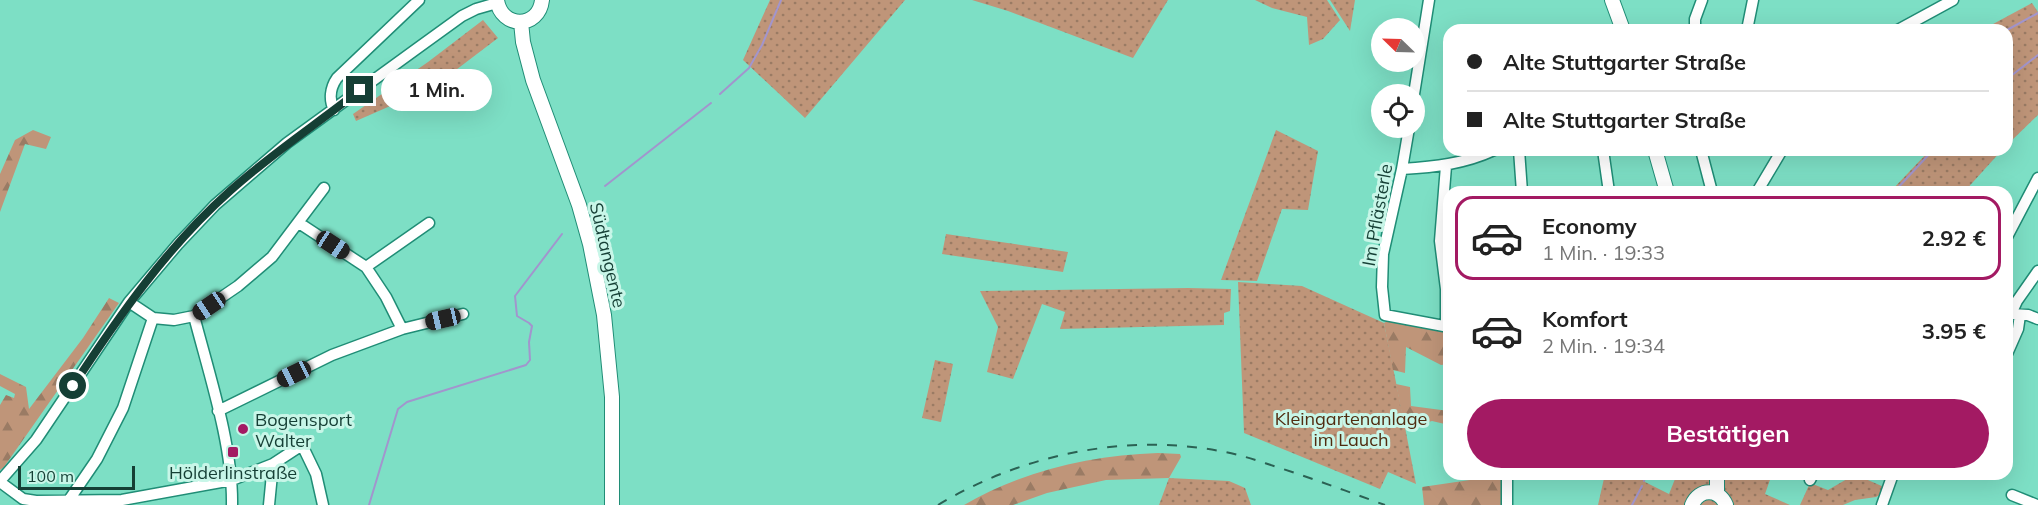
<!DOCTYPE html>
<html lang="de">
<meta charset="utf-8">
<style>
:root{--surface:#fff;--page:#f2f2f2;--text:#222;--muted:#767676;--line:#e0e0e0;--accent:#a31a63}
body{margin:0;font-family:Mulish,sans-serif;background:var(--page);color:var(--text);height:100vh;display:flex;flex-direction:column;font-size:22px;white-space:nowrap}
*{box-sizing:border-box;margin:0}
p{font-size:20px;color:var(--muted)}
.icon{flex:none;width:33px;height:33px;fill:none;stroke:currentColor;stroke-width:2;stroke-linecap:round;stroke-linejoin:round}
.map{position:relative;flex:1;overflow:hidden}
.side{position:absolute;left:1443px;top:186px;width:570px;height:294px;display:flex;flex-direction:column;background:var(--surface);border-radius:18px;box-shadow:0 6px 24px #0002}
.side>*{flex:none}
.guide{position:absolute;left:1443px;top:24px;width:570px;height:132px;border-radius:18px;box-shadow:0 6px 24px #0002;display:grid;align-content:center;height:132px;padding:0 24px;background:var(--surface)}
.needle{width:39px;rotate:293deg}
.controls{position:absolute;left:1371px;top:18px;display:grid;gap:12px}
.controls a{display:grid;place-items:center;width:54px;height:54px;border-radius:50%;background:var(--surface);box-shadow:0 6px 24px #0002;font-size:30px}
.scale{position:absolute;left:18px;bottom:15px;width:117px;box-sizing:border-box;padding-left:6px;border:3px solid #153f35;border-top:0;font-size:16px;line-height:21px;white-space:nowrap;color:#153f35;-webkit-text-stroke:4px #c8f6e8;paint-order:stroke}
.end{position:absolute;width:27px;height:27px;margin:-14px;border:8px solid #153f35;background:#fff;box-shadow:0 0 0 3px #fff}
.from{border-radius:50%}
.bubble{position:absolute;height:42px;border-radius:21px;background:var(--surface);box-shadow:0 6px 24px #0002;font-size:20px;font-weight:700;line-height:42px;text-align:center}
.car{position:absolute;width:18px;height:36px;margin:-18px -9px;border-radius:8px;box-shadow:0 0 4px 2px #0007;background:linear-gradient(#222 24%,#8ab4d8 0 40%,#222 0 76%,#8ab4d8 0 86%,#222 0)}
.guide b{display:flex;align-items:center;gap:21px;height:57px;font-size:22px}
.guide b+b{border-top:2px solid var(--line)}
.guide i{width:15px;height:15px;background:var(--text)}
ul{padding:10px 0 0;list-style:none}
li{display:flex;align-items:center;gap:18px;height:84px;margin:0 12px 9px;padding:0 12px;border:3px solid transparent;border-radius:18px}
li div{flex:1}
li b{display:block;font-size:22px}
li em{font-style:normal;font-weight:700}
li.current{border-color:var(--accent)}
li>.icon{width:54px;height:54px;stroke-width:1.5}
.primary-button{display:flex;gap:12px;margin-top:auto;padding:12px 24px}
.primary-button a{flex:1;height:69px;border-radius:36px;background:var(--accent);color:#fff;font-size:24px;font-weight:700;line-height:69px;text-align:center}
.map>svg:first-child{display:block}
</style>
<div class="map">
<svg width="2038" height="505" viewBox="0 0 2038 505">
<defs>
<pattern id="grass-dots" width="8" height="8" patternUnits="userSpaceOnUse" patternTransform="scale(1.5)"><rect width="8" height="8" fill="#bf9579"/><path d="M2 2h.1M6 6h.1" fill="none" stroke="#9a7b64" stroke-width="1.8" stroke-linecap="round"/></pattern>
<pattern id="forest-firs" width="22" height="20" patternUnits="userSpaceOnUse" patternTransform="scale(1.5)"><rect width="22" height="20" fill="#bf9579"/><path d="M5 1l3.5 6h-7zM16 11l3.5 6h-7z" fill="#9a7b64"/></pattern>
</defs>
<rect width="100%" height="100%" fill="#7ddfc5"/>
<path fill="url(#grass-dots)" d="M770,0H905L805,118L743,60Z
M972,0H1168L1133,58L1008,11Z
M1255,0H1327L1340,20L1323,39L1309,45L1307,17L1272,8Z
M1330,0H1355L1350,31Z
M2032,3L2038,12V115L2007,145V30H1982Z
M483,20L498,38L444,79L420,93L356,121L353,114L428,62Z
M1276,130L1318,151L1308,210L1282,209L1257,281L1221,280Z
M1927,150H2002L1964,192H1890L1928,152Z
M946,234L1068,252L1063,272L942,254Z
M1238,282L1302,286L1384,323L1403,417L1397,418V423L1404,422L1416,484L1388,472L1380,489L1244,433Z
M1188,288L1231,289L1230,311L1224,313V325L1060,329L1065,312L1042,304L1013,379L987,372L998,327L980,291Z
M935,360L953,364L941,422L922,418Z
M1605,474H1646L1645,482L1669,494L1677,474H1772L1765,494L1790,505H1598Z
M1849,474H1854L1884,487L1881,494L1876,497L1855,500L1843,505H1800L1810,483L1828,490L1847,479Z
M1169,478L1229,481L1245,488L1251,505H1159Z"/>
<path fill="url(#forest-firs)" d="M33,130L51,137L46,149L25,144L0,212V174L15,140Z
M109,298L119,303L4,467L0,470V405L6,395L14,398L15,394L0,386V374L26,387L29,409L83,338Z
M1392,318L1449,329V364L1441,365L1406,347L1405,373L1393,370L1384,323Z
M1396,384L1410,387L1411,406L1449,411V425L1432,421L1405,429Z
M1158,453L1180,454L1181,457L1169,478L1106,480L1047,493L1013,505H964C1023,471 1090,455 1158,453Z
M1504,475L1502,505H1424L1422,487Z"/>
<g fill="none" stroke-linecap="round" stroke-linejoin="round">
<path stroke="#a295cd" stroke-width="2" d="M2007,30L2038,13
M2007,79L2038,55
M720,94L749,68L762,45L781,0
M605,186L711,103
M1894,192L1933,150
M1644,481V474
M369,505L398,409L407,402L526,365L530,360L529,342L532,326L529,323L517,316L515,296L562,234
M1632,505L1642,486"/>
<defs>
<path id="minor" d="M1695,30V19L1702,0
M1747,30L1753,0
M1898,30L1953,0
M1414,94L1429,0
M334,110C329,100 330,88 337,78L419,0
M1409,128L1402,169L1383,254L1382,287L1385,315L1449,327
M1519,150L1522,192
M1603,150L1609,192
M1701,150L1712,192
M1402,169C1434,167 1464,164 1494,150
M1757,192L1782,150
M299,223L366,267L386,297L402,329
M2007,237L2038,178
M366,267L429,223
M129,302L153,318L174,320L194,316L238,286L272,257L324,188
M2011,314L2017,301L2038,271
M2013,314L2028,315L2038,319
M194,316C209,374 233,446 232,505
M1446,326V289L1440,241L1446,166
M2007,354L2018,329L2020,315
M218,411L332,355L402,329L463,314
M1810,480L1813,474
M0,481L36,440L129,302L178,244L215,205L287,143L415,50L462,16L476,9L497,3
M0,482L23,499L36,501L122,500L232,480L273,464L302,445L316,474L323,505
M2012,495L2037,505
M69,500L97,459L123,408L153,318
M269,505L273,464
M1507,505V474
M1882,505L1893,474"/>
<path id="major" d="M497,0C501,29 539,29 542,0
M1612,0L1623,30
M521,22L523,42L533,80L579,205L590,244L604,315L612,397V505
M1655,150L1667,192
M1717,494V474
M1692,505C1699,488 1719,488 1726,505"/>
</defs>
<use href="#minor" stroke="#208d76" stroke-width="13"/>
<use href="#major" stroke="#208d76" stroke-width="16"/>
<use href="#minor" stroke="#fff" stroke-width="10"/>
<use href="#major" stroke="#fff" stroke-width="14"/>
<path stroke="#2b6153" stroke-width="2" stroke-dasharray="10 10" stroke-linecap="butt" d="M938,505C1021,455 1124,433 1220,451C1239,454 1258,461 1277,467C1314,479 1349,492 1385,505"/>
</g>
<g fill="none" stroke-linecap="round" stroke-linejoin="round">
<path stroke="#153f35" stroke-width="8" d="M73,386C119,316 167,247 230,191C271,154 317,124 360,90"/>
</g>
<g fill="#a31a63" stroke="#c8f6e8" stroke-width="2">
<circle cx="243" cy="429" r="6"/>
<rect x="227" y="446" width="12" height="12" rx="3"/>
</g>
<g text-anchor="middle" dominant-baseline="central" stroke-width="6" stroke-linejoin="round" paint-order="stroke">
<g font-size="18" fill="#153f35" stroke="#c8f6e8">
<text transform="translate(1377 215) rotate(-80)">Im Pflästerle</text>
<text transform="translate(608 255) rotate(77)">Südtangente</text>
</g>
<g font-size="18" fill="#502c10" stroke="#c8f6e8">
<text x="1351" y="418">Kleingartenanlage<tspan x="1351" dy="21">im Lauch</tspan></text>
</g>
<g font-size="18" fill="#153f35" stroke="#c8f6e8" text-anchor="start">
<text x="255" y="419">Bogensport<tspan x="255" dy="21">Walter</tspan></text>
<text x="233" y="472" text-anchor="middle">Hölderlinstraße</text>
</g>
</g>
</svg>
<div class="controls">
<a><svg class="needle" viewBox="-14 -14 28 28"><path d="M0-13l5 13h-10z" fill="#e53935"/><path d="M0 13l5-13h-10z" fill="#767676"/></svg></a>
<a><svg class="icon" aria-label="locate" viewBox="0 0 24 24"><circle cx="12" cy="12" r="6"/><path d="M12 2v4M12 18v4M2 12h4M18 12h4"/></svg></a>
</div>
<div class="scale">100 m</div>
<i class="end from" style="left:73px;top:386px"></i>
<i class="end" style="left:360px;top:90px"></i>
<div class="bubble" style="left:381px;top:69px;width:111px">1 Min.</div>
<i class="car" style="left:333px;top:245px;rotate:123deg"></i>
<i class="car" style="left:209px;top:306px;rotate:236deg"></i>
<i class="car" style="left:443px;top:319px;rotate:257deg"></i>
<i class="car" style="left:294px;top:374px;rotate:244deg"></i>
<div class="guide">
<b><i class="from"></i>Alte Stuttgarter Straße</b>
<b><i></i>Alte Stuttgarter Straße</b>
</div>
<section class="side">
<ul>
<li class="current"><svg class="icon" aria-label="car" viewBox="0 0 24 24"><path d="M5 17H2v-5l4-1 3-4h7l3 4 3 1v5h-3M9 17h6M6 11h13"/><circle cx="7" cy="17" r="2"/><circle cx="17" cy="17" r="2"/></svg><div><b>Economy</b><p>1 Min. · 19:33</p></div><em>2.92 €</em></li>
<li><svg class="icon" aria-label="car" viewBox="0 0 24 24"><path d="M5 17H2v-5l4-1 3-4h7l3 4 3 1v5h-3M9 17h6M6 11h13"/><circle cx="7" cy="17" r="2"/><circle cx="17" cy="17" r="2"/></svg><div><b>Komfort</b><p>2 Min. · 19:34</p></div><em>3.95 €</em></li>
</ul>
<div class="primary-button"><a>Bestätigen</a></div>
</section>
</div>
